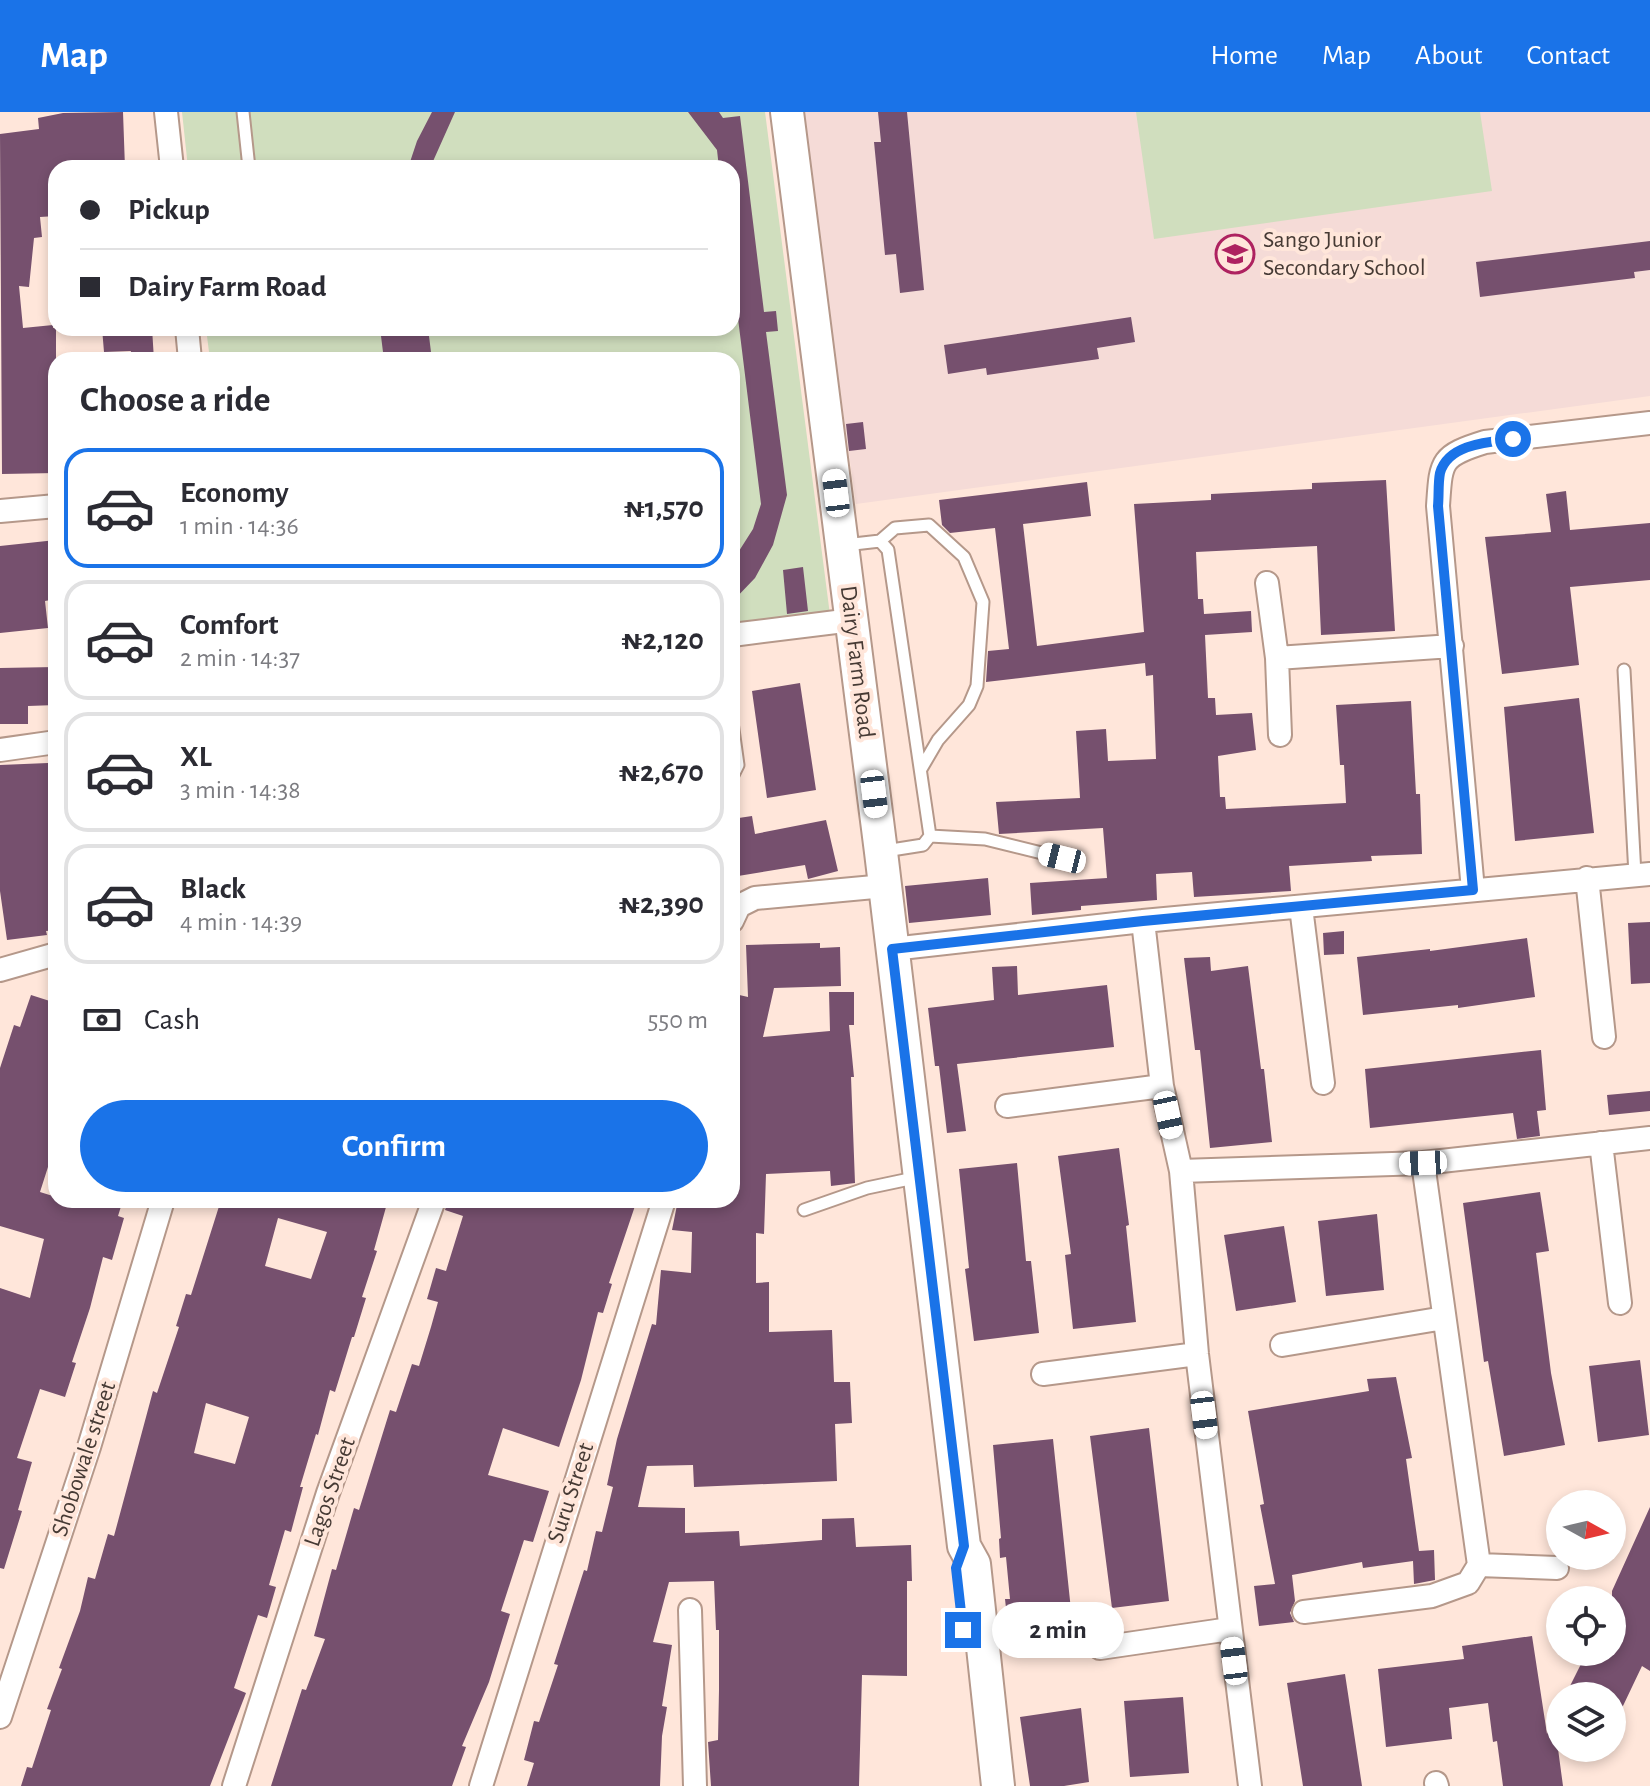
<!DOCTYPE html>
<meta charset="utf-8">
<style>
:root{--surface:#fff;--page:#f2f2f3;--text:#2b2b33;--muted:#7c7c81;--line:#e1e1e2;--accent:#1a73e8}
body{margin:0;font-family:"Alegreya Sans",sans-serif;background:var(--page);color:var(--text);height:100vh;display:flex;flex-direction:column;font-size:30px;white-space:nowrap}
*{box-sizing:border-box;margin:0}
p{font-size:26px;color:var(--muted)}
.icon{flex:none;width:44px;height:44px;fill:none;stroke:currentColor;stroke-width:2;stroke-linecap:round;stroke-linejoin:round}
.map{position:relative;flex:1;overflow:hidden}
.details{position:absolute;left:48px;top:240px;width:692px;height:856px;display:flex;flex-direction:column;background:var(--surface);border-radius:24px;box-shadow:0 4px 12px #0003}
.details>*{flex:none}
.guide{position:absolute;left:48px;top:48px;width:692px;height:176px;border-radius:24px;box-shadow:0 4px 12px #0003;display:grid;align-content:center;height:176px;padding:0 32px;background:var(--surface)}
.needle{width:52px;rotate:98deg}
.fabs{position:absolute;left:1546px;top:1378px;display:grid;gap:16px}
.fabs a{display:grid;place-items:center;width:80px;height:80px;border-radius:50%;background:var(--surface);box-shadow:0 4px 12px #0003;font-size:40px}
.end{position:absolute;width:36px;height:36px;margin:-18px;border:10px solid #1a73e8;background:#fff;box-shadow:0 0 0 4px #fff}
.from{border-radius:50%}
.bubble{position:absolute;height:56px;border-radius:28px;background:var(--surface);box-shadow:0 4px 12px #0003;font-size:26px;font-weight:600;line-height:56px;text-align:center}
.car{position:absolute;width:24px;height:48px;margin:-24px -12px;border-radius:10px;box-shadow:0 0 6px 2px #0007;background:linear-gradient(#fff 24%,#345 0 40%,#fff 0 76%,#345 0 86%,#fff 0)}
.guide b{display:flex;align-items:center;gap:28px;height:76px;font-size:30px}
.guide b+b{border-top:2px solid var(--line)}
.guide i{width:20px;height:20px;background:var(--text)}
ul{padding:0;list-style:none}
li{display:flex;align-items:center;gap:24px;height:120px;margin:0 16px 12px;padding:0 16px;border:4px solid var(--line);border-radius:24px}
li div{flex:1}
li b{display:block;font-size:30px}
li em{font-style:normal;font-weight:600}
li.on{border-color:var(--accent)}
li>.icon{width:72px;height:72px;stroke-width:1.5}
h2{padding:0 32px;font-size:36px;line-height:96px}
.pay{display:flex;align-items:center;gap:20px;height:88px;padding:0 32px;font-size:30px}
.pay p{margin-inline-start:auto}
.button{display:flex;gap:16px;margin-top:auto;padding:16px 32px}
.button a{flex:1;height:92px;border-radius:48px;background:var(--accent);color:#fff;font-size:32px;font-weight:600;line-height:92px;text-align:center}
header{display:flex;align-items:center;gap:48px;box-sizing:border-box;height:112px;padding:0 40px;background:var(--accent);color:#fff}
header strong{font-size:38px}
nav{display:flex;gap:44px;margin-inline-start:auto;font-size:28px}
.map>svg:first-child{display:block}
</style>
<header>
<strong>Map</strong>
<nav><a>Home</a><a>Map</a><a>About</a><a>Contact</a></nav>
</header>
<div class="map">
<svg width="1650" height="1674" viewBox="0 0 1650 1674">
<rect width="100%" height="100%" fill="#ffe6da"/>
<path fill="#f5dbd7" d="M801,0H1650V284L856,392Z"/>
<path fill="#d0debe" d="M182,0H765L830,503L732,518V248H210L206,216H732V56H188Z
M1136,0H1480L1492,79L1154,127Z"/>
<path fill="#76506e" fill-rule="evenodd" d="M123,0L125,56H56V104L40,105L42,125L34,126L29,175L19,174L23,216L53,213V216H56V361L2,362L0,22L39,17L38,6L63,1Z
M432,0H455L430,56H408L417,29Z
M688,0H719L723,6L740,4L764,200L776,199L778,219L766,220L787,383L773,433L755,466L732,490V450L753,417L761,392L732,158V56H719L717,38Z
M878,0H907L924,178L900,181L896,142L885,143L874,30H881Z
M1650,129V158L1634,160L1635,166L1480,185L1476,150Z
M1131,205L1135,230L1097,236L1099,247L987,263L986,256L948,262L944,233Z
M102,216H152L154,248H129L131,239L104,240Z
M380,216H428L432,248H384Z
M863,310L866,337L849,339L846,312Z
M1386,368L1395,519L1321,523L1317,434L1196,440L1198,487H1203L1204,502L1251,499L1252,520L1205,523L1208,586H1215L1216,603L1252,601L1256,638L1218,644L1220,685H1225L1226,697L1346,691L1344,653H1340L1336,593L1411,589L1416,682H1420L1422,742L1371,744L1372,749L1289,754L1291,779L1194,785L1192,760L1156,762L1157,788L1081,794V798L1032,803L1030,771L1107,766L1103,716L999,722L996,690L1080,686L1076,619L1106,617L1108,649L1156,647L1153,563L1146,564L1145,551L986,570L988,539L1009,537L995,416L950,421L942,413L939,388L1087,370L1091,404L1023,412L1037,534L1144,520L1134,392L1211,388V382L1312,377V371Z
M1566,379L1570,418L1650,411V468L1570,475L1579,553L1502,562L1485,425L1551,420L1546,382Z
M56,428V487L45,489L48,516L0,521V434Z
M803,455L808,499L787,502L783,458Z
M56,555V593L28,594V612H0V556Z
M800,571L816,678L767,686L752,579Z
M1579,586L1594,721L1515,729L1504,595Z
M48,651L52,744L56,743V818L46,819L47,823L7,828L0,779V653Z
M752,704L755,722L826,708L838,759L808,767L805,753L732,765V707Z
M988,766L991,803L909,811L905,774Z
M1650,810V871L1631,872L1628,811Z
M1344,819V842L1324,843L1323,821Z
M1527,826L1535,885L1458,896V893L1363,903L1357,845L1430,837V839Z
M820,831V836L840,835L841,874L774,876L763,925L830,919L829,880H854V913H849L854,965H851L855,1071L831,1074L830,1059L766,1062L764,1122L756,1121V1171L769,1170V1220L832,1218L834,1270H850L852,1311L835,1312L837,1369L694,1375L693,1353L647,1354L638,1395L685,1396V1421L739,1419L740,1434L822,1428V1407L854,1406L856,1435L911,1433L912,1469H907V1564L862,1563L859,1674H711L708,1630L718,1628L719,1578V1518H716L714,1469L669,1470L653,1530L672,1533L662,1594L667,1595L662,1624L660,1674H527L534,1651L524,1648L534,1609L539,1610L558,1553L554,1552L584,1458L587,1459L596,1419L602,1420L613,1375L607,1373L617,1327L652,1212L656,1213L661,1158L691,1161L692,1120L672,1118L678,1088H732V897L735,882L748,885L746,833Z
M1210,845L1211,859L1248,854L1261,957H1264L1272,1030L1210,1036L1200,938H1195L1184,846Z
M1017,854L1018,883L1107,873L1114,935L957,952L966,1019L947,1021L939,954H935L928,896L994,888L992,855Z
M31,883L56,891V1009L50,1031L55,1033L40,1080L56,1085V1088H123L118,1104L124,1106L112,1148L103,1145L90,1196L72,1250L76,1251L65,1285L40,1277L17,1346L32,1350L18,1398L22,1399L4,1457L0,1456V1176L30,1186L44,1127L0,1114V956L14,913L20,915Z
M1541,938L1546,998L1537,999L1540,1024L1517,1027L1513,1001L1370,1016L1365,957Z
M1650,979V999L1609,1003L1607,983Z
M1119,1036L1129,1113L1126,1114L1136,1210L1073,1217L1065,1143L1071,1142L1058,1044Z
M1017,1051L1026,1149H1031L1039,1221L974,1229L965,1157L969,1156L959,1057Z
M1540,1080L1549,1139L1536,1141L1551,1261L1565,1333L1504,1344L1488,1249L1484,1250L1463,1091Z
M221,1088H388L374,1138L377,1139L362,1185L366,1186L354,1225H352L335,1280L330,1278L318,1323L316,1322L300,1375H303L291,1420L285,1418L269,1473L276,1475L267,1506L258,1503L234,1576L246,1581L210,1674H21L27,1655L32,1656L51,1598L47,1597L62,1557L59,1556L80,1499L88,1465L95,1467L108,1422L114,1424L153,1279L157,1281L179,1215L176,1214L186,1182L191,1183ZM278,1106L327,1120L311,1167L265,1154ZM206,1291L249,1305L235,1352L194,1341Z
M448,1088H637L609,1171L612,1172L603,1201L598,1200L581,1268L559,1335L503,1316L488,1363L549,1379L533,1430L524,1428L501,1499L510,1502L489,1570L462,1634L466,1635L452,1674H271L302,1577L306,1578L325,1527L314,1524L332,1457L336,1458L354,1396L359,1398L390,1298L396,1300L412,1252L419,1254L431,1215L438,1190L427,1187L436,1156L446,1159L463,1104L445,1098Z
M1377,1102L1384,1178L1326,1184L1318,1109Z
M1284,1114L1296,1190L1236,1199L1224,1123Z
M1640,1248L1649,1323L1598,1330L1589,1254Z
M1396,1265L1412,1346L1406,1347L1419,1439L1434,1438L1435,1468L1414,1472L1413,1449L1363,1456L1362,1450L1292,1463L1295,1489L1290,1501L1294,1510L1259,1514L1254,1474L1275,1472L1260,1393L1264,1392L1248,1299L1369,1279L1367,1267Z
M1149,1316L1169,1489L1112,1496L1090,1324Z
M1053,1327L1071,1498L1007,1505L1005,1487H1010L1006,1445L1000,1446L999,1427L1001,1426L993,1333Z
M1650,1395V1559L1642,1554L1612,1617V1584H1565L1587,1540H1612V1479Z
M1532,1524L1547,1622L1554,1607L1563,1674H1503L1497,1629L1493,1630L1488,1591L1449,1596L1452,1627L1386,1635L1378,1557L1464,1547L1462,1534Z
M1345,1562L1362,1674H1303L1287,1571Z
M1183,1585L1189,1661L1130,1665L1124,1589Z
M1081,1596L1089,1670L1064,1674H1030L1020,1605Z"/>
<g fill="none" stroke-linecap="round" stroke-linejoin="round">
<defs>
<path id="service" d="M243,0L249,56
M880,429L895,416L929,413L964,445L983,490L977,574L969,593L938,628L921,657
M845,433L880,429L888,438L930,724L923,733L885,739
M1624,558L1635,763
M732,610L738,653L732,665
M930,724L985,727L1062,746
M804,1098L867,1076L919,1065"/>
<path id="minor" d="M166,0L172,56
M187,216L190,248
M0,399L56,394
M1267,471L1277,546L1280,623
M732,523L852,508
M1277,546L1452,534
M0,638L56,630
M1587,766L1604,925
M1473,778L1438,394C1441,349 1440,344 1485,330L1650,311
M1301,795L1323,971
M732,809L739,794L755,786L885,774
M1143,809L1162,974L1181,1059L1197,1242L1250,1674
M892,837L1143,809L1650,762
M0,858L56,842
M1007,994L1162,974
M1601,1031L1620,1191
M1181,1059L1423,1051L1650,1026
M1282,1233L1444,1206
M1043,1262L1197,1242
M1479,1453L1557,1456
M690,1498L695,1674
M1304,1500L1432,1484L1468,1471L1479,1453L1423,1051
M1100,1536L1230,1517
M0,1605L89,1335L163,1088
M1436,1671L1437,1674
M234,1674L328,1381L434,1088
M481,1674L664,1088"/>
<path id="secondary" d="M787,0L881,740L964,1434L974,1452L998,1674"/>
</defs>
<use href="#service" stroke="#b5988a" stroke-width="15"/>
<use href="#minor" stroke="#b5988a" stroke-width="26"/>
<use href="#secondary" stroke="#b5988a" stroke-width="36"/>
<use href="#service" stroke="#fff" stroke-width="11"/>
<use href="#minor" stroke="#fff" stroke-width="22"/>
<use href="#secondary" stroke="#fff" stroke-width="32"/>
</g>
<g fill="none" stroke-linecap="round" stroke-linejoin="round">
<path stroke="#1a73e8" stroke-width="10" d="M963,1518L956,1456L964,1434L892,837L1143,809L1473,778L1438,394C1439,384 1438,371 1440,361C1448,332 1488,330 1513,327"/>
</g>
<defs>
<symbol id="school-ring" viewBox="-11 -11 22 22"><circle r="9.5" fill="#ffe6da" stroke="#ae2260" stroke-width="1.5"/><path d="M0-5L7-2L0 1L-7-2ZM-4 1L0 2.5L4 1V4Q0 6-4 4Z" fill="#ae2260"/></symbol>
</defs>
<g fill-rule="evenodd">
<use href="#school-ring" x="1213" y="120" width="44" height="44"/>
</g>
<g text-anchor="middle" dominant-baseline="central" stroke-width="8" stroke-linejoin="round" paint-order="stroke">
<g font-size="24" fill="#463a34" stroke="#ffe6da" text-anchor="start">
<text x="1263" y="128">Sango Junior<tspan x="1263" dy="28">Secondary School</tspan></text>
</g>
<g font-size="24" fill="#463a34" stroke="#ffe6da">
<text transform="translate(857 550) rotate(83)">Dairy Farm Road</text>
<text transform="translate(84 1347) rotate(-72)">Shobowale street</text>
<text transform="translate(330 1380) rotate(-71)">Lagos Street</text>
<text transform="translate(571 1381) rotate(-72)">Suru Street</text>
</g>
</g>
</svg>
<div class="fabs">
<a><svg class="needle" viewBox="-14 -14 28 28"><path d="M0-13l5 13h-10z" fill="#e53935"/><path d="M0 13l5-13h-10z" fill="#7c7c81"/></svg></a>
<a><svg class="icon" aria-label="locate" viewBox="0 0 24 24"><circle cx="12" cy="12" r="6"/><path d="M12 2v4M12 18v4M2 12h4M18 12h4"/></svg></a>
<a><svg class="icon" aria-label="layers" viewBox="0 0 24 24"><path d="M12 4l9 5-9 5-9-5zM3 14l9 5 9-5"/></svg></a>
</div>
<i class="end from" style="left:1513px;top:327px"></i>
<i class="end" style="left:963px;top:1518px"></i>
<div class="bubble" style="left:992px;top:1490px;width:132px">2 min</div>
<i class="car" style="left:836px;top:381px;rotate:353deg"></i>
<i class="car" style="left:874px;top:682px;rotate:173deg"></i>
<i class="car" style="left:1062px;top:746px;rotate:284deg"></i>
<i class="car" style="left:1168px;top:1003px;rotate:168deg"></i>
<i class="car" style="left:1423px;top:1051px;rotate:268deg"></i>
<i class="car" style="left:1204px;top:1303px;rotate:173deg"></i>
<i class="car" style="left:1234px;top:1549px;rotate:353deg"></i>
<div class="guide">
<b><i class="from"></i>Pickup</b>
<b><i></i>Dairy Farm Road</b>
</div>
<section class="details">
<h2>Choose a ride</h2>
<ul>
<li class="on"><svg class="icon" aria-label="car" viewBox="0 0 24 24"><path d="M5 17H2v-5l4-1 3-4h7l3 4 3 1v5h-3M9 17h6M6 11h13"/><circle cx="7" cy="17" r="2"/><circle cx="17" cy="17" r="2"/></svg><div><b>Economy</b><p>1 min · 14:36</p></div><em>₦1,570</em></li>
<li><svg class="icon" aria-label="car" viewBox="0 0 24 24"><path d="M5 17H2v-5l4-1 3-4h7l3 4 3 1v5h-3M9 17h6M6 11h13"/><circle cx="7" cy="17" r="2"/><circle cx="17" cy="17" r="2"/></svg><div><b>Comfort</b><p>2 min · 14:37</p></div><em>₦2,120</em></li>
<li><svg class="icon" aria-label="car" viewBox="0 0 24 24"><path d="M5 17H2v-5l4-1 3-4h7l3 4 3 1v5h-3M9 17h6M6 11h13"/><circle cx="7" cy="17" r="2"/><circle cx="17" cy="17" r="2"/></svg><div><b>XL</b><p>3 min · 14:38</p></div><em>₦2,670</em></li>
<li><svg class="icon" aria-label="car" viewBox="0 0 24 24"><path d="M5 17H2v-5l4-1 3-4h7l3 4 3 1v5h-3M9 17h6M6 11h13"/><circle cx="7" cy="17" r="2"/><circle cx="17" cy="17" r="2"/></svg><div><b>Black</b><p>4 min · 14:39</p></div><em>₦2,390</em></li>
</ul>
<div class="pay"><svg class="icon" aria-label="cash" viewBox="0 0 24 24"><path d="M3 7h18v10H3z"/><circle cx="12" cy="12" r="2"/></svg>Cash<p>550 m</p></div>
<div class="button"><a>Confirm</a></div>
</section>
</div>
